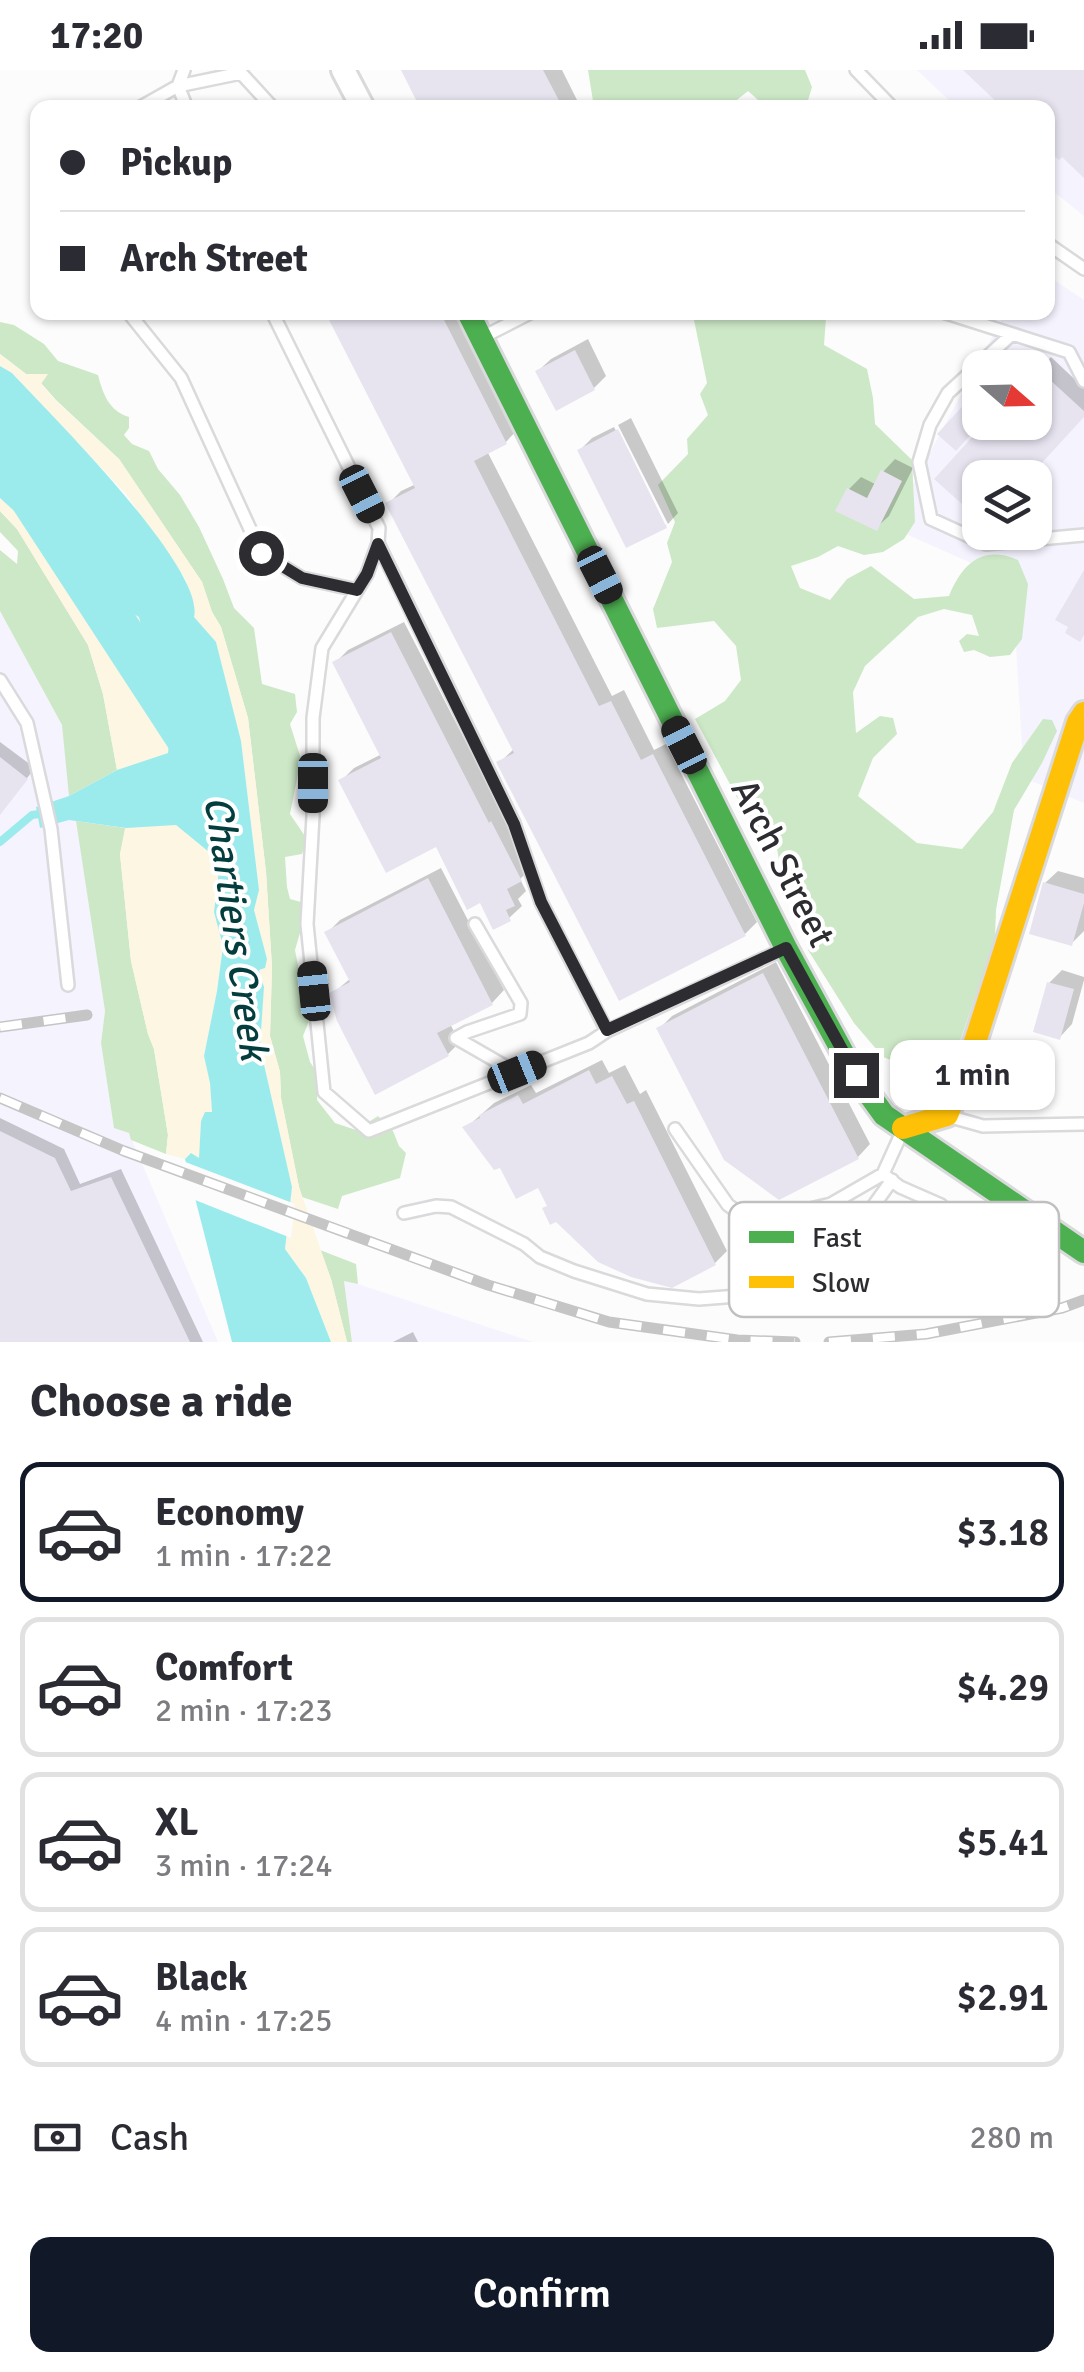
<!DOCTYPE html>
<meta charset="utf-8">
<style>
:root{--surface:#fff;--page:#f2f2f3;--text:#2b2b33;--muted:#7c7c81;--line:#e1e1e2;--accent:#111827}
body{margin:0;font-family:Signika,sans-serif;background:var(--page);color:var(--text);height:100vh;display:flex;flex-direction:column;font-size:38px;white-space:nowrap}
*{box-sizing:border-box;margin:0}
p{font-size:32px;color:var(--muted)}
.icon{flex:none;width:55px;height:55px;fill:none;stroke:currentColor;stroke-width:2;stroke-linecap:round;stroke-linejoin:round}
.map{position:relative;height:1272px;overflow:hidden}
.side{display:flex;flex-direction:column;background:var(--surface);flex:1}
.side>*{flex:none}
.banner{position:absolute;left:30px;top:30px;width:1025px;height:220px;border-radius:20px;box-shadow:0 2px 8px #0004;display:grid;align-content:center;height:220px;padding:0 30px;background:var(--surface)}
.needle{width:65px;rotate:110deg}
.fabs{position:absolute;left:962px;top:280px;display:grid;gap:20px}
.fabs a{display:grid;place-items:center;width:90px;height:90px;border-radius:20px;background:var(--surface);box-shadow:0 2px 8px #0004;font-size:50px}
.end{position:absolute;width:45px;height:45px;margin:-22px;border:12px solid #2d2c31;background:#fff;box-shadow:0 0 0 5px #fff}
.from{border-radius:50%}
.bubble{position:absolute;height:70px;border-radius:20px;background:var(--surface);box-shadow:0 2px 8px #0004;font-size:32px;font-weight:600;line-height:70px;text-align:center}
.car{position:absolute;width:30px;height:60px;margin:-30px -15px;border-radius:12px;box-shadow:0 0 8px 2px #0007;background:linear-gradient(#222 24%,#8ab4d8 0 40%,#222 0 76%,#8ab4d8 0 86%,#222 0)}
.banner b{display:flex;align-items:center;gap:35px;height:95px;font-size:38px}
.banner b+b{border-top:2px solid var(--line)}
.banner i{width:25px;height:25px;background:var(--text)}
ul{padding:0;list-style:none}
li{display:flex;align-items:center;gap:30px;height:140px;margin:0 20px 15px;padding:0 10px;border:5px solid var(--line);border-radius:20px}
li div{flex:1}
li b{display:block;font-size:38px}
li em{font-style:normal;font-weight:600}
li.on{border-color:var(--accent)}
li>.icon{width:90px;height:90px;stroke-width:1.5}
h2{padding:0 30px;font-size:45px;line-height:120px}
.pay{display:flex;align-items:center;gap:25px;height:110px;padding:0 30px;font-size:38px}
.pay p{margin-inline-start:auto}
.cta{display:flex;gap:20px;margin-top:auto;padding:20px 30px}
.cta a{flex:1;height:115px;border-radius:20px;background:var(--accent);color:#fff;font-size:40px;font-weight:600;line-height:115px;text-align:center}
.status{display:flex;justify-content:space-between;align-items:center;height:70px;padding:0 50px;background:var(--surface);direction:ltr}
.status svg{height:28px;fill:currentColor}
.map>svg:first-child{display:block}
</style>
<div class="status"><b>17:20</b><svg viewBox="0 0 49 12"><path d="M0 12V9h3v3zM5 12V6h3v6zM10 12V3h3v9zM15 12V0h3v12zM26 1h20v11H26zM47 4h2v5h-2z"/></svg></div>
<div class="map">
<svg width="1084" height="1272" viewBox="0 0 1084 1272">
<rect width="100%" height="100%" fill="#fcfcfc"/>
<path fill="#f5f3fe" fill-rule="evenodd" d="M917,0H1084V146L1048,117V38L956,37Z
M1048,206L1084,230V733L1024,708L1012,511L890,457L1005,243L1048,242ZM980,298H1035V352H980ZM980,408H1035V462H980Z
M0,541L62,655L105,941L101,973L114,1057L129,1063L218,1272H0Z
M344,1210L358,1214L533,1272H352Z"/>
<path fill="#cde8c7" d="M588,0H805L812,17L806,37H766L748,21L733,33L734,37H594Z
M683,243H821L826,248L824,275L867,299L873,328L875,354L912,390L915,452L904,469L883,482L864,485L838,476L818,487L791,496L800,518L830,530L847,509L871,496L914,529L949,526C963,492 983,475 1018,490L1028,514L1022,569L1010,585L990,587L974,580L964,582L959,571L967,564L979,566L972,545L944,539L918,547L865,596L853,622L856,663L880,646L893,648L897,664L873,688L858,726L917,773L962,779L993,742L1012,693L1043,649L1052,650L1057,661L1042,693L1014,740L996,840L995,868L951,998L934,1007L883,987L854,953L808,880L806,848L800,820L782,807L776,773L763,769L756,751L746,744L695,649L725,631L741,610L736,576L714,551L657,558L653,539L672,492L667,473L675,452L658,415L688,384L687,369L708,345L700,324L707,313L694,250Z
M0,252L14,255L44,274L58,291L98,305C103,324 109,341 129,347V358L124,365L132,374L149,381L158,399L180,425L199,457L223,509L234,538L254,558L262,614L295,624L297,642L290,654L301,689L290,744L307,769L302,784L285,787L287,817L290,829L301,832L305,847L312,857L300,863L295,880L309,951L303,966L310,992L318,1004L317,1030L335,1053L356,1060L378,1046L393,1061L399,1076L406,1083L400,1108L342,1126L338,1139L302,1127L299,1117L281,1028L280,1002L270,966L272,897L266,802L248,648L221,557L212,542L202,512L119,389L56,330L41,313L47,305L26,304L0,284Z
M0,441L17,459L88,575L103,624L117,700L69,726L62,655L0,541V480L17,494L18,481L0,462Z
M76,751L126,758L120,784L131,891L148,964L154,979L168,1065L166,1084L131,1070L129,1063L114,1058L101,973L105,941Z
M320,1180L356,1194L358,1214L344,1211L352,1272H347L331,1209Z"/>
<path fill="#fcf6e2" d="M0,284L26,304H48L41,314L56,331L119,389L202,512L212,542L221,557L248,648L266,802L272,897L270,966L280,1002L281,1028L299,1117L331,1209L347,1272H331L306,1208L285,1179L292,1117L260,977L264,917L259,900L267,889L254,840L259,819L241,671L216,573L194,547L186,510L126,424L12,303L0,296Z
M0,428L59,482L94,486L116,534L139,547L148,588L173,631L221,791L214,842L223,875L217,921L204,986L210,1013L212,1043L201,1051L199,1089L192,1083L185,1089L166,1084L168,1065L154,979L148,964L131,891L120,784L125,758L106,755L97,711L117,700L103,624L88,575L17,459L0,441Z"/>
<path fill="#9bebed" d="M0,296L12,303C49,343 206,498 194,547L216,572L241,671L259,820L254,840L267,889L265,898L259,900L264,917L260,977L292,1117L285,1179L306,1208L331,1272H232L185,1089L191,1083L199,1088L201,1051L205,1042H212L210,1013L204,986L217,921L223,876L214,842L220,791L176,755L126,758L69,750L40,758L36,737L69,726L117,700L168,683L173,631L148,588L139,547L116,534L94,486L59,482L0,428Z"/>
<path fill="#fcfcfc" d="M180,1090L295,1134L291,1168L190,1128Z"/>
<path fill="#0003" d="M403,0H562L581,38H423Z
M349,30L353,38H334Z
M328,242H458L518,359L506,372L487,381L612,626L624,620L654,680L666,674L757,852L745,864L499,693L514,679L388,434L401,421L416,414Z
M588,269L606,306L594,318L538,301L551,289Z
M1051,287L1084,318V344L980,408V447L938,408L1035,352V304Z
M631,348L678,443L668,454L618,355Z
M614,357L663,455H667L628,475L580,380L592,368Z
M895,389L913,398L889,446L876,458L849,419L861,407L877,415L883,402Z
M404,552L502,742L504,741L533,797L520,809L526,821L518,829L522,836L509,848L481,830L437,774L341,711L354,698L382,684L335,593L348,580Z
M0,672L35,698L0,742Z
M441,798L504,920L492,933L450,954L460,972L448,984L332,924L351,908L327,863L340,850Z
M1058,801L1084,808V861L1072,873L1045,813Z
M776,892L870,1074L858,1087L780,1127L659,959L672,946Z
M1062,900L1084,907V910L1072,954L1060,967L1049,913Z
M602,990L609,1003L625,995L640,1024L646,1020L727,1181L715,1193L549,1135L539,1114L501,1094L466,1058L494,1033L531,1015L536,1023Z
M0,1048L64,1079L80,1114L121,1099L203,1272H0Z
M413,1262L418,1272H393Z"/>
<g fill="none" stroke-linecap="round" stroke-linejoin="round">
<path stroke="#9bebed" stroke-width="8" d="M0,772L32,745L46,743"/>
<path stroke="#9bebed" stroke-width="45" d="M0,388L20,409L205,693"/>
</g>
<path fill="#e7e4f0" d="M401,0H543L563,38H420Z
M963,0H1084V108L1062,87L1059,90L1048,80V38H1003Z
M325,242H440L507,374L474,391L599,636L611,631L641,690L653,684L746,866L619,931L496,692L514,683L385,433L415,418Z
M575,280L595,320L556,341L535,301Z
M1037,298L1084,341V347L1028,408H980V450L934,409L986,352H1035V300Z
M980,317V352H982L956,381L937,364Z
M618,359L667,458L626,478L577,380Z
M881,400L902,411L877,461L835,441L847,418L867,428Z
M1084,500V565L1080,572L1065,563L1068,557L1055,550Z
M391,562L489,753L491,751L522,811L507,819L515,836L506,840L511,851L493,860L480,833L467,840L436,777L386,803L338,710L381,688L332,592Z
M0,687L28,709L0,745Z
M428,808L493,935L437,963L449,986L375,1025L337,951L329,923L350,912L324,862Z
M1043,812L1084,824V833L1072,876L1029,864Z
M763,903L859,1089L779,1130L724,1090L656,958Z
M1047,912L1074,919L1060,970L1033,962Z
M589,1000L596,1014L612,1006L627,1034L634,1031L716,1195L672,1218L631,1207L598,1192L556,1152L550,1155L542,1138L547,1136L538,1118L516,1129L500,1098L494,1100L462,1057L480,1048L479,1045L518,1025L523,1034Z
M0,1061L55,1088L71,1121L111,1107L190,1272H0Z"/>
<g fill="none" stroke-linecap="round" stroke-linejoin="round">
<defs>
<path id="lane" d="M184,0L178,16L187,38
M856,0L893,38
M139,38L178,16L241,3L273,38
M1048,174L1084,199
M128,242L181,308L261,483L302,508L357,520
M272,242L379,458L378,473L367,504L322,578L313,648V746L307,854L324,1022L369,1061L589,973L607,961
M943,242L1069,282L1084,311
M1012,264L948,323L930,355L919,392L931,449L986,474L1084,465
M485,266L532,242
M378,473L514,753L541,832L607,961L782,880
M0,610L27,653L51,759L68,915
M475,854L521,933L520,944L467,962L456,968L517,1003
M951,1047L983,1056L1084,1054
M675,1059L728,1135L749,1150L781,1146L831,1134
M892,1110L864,1149L855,1173L867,1215L950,1206L984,1196L990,1180L978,1159L959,1155L941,1135L900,1117L883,1104L902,1062
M404,1143L436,1136L451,1137L524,1174L540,1187L574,1201L647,1224L699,1229L738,1226L816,1194L836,1163
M855,1173L836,1163L831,1134L883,1104"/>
<path id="street" d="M343,0L363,38"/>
<path id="fast" d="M468,242L786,878L855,1005L884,1045L1084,1182"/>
<path id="slow" d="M903,1058L947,1045L966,1000L1078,652L1084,643"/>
</defs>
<use href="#lane" stroke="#dad9db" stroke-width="16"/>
<use href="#street" stroke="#dad9db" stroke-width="28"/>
<use href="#fast" stroke="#dad9db" stroke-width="28"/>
<use href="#slow" stroke="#dad9db" stroke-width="28"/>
<use href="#lane" stroke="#fff" stroke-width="11"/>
<use href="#street" stroke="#fff" stroke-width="22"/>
<use href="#fast" stroke="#4caf50" stroke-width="22"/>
<use href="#slow" stroke="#ffc107" stroke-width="22"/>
<defs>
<path id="rail" d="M0,957L87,945
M0,1028L124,1081L488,1215L609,1252L737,1270L795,1272
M829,1272L926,1264L1062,1238L1084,1230"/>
</defs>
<use href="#rail" stroke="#c5c5c5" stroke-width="11"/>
<use href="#rail" stroke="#fff" stroke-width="8" stroke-dasharray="22" stroke-linecap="butt"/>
</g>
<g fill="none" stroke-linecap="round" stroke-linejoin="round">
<path stroke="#2d2c31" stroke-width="12" d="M261,483L302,508L357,520L367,504L378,474L514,754L541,832L607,960L786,878L856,1005"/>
</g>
<g text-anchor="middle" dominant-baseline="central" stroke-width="8" stroke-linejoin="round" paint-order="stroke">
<g font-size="38" fill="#2d2c31" stroke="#fff">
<text transform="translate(783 793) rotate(63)">Arch Street</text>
</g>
<g font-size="40" font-style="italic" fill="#043d3e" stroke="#fff">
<text transform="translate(236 858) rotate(82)">Chartiers Creek</text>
</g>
</g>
<rect x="729" y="1132" width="330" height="115" rx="15" fill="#fff" stroke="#c0c0c1" stroke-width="2.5"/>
<rect x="749" y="1161" width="45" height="12" fill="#4caf50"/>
<rect x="749" y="1206" width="45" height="12" fill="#ffc107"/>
<g font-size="28" fill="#2d2c31">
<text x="812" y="1177">Fast</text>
<text x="812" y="1222">Slow</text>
</g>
</svg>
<div class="fabs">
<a><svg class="needle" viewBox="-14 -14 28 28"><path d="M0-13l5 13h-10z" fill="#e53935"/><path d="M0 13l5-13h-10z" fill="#7c7c81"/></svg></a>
<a><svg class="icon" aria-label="layers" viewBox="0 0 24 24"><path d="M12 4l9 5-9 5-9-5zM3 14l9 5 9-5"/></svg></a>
</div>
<i class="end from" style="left:261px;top:483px"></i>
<i class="end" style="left:856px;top:1005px"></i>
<div class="bubble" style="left:890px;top:970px;width:165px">1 min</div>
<i class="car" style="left:362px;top:424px;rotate:153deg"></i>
<i class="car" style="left:600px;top:505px;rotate:153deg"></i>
<i class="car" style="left:684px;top:675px;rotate:333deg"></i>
<i class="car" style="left:313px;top:713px;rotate:180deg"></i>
<i class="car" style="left:314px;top:921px;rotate:354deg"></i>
<i class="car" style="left:517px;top:1002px;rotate:68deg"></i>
<div class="banner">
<b><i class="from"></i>Pickup</b>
<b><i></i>Arch Street</b>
</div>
</div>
<section class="side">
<h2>Choose a ride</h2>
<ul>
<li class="on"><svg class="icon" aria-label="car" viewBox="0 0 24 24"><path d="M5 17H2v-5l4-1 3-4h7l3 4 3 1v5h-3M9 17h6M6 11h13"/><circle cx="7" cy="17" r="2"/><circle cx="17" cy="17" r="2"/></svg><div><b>Economy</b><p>1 min · 17:22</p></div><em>$3.18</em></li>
<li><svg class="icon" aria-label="car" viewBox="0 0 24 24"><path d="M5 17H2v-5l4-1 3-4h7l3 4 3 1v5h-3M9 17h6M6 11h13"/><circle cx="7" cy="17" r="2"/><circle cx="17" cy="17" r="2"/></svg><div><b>Comfort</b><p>2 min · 17:23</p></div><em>$4.29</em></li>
<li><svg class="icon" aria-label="car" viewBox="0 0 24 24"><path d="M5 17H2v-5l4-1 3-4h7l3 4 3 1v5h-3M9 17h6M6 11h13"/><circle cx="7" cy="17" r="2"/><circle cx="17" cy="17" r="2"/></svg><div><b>XL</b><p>3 min · 17:24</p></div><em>$5.41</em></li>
<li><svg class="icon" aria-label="car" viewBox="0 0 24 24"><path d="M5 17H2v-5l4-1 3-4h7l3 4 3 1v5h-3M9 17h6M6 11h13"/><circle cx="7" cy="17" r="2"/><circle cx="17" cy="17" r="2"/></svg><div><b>Black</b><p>4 min · 17:25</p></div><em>$2.91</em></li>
</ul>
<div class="pay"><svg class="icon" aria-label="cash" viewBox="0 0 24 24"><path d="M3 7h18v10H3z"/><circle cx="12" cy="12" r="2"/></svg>Cash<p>280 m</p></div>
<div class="cta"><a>Confirm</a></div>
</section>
